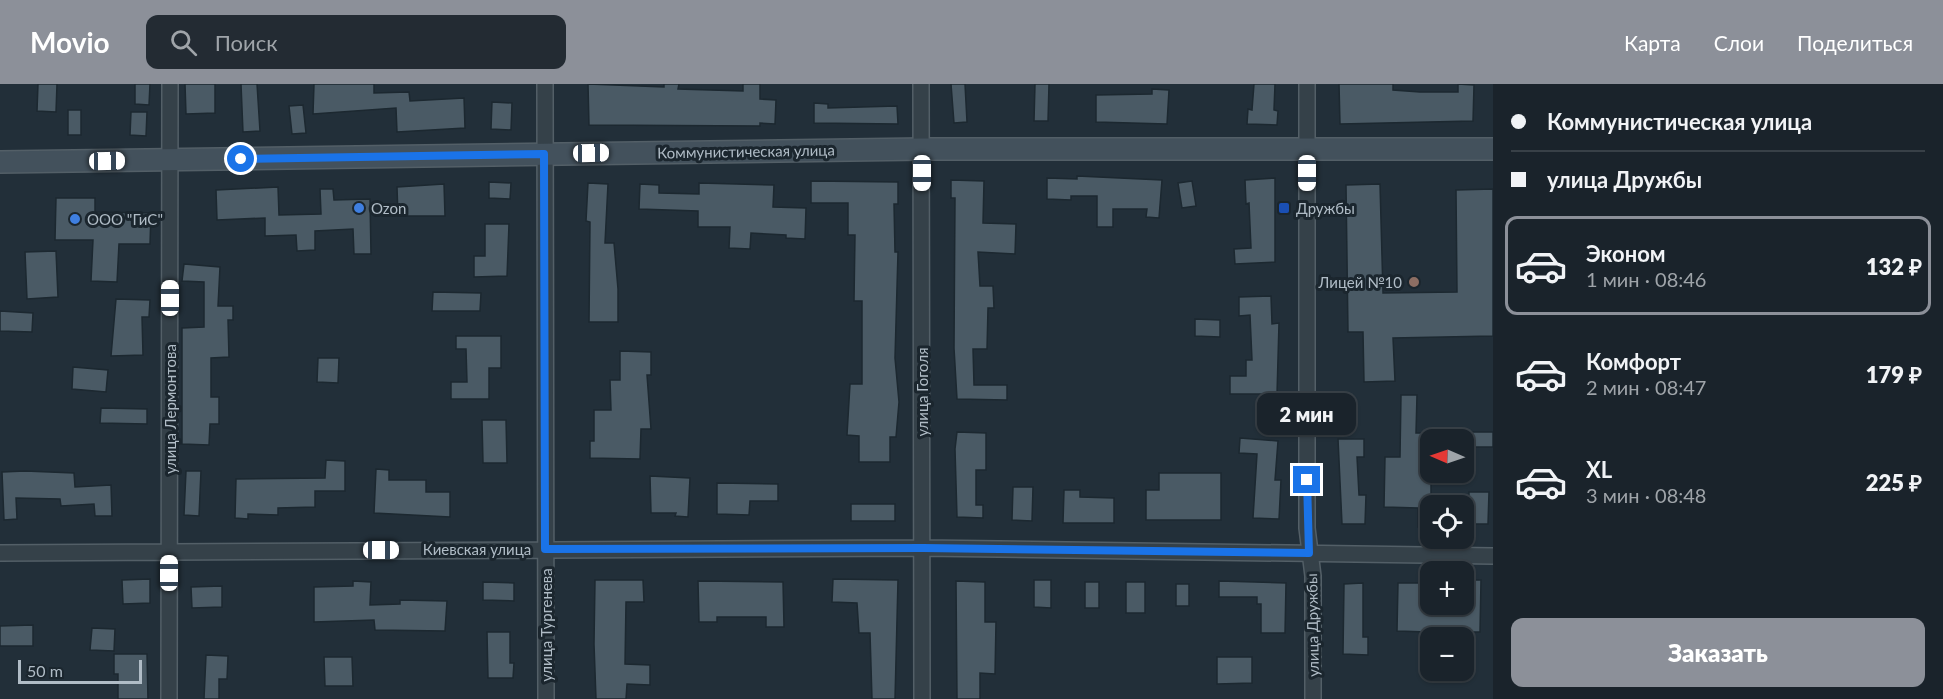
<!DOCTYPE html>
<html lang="ru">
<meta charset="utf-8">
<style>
:root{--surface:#1a232b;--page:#232b33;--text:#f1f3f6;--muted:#9fa4a9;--line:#384047;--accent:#8c9099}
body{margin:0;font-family:Lato,sans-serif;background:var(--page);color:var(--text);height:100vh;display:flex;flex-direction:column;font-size:22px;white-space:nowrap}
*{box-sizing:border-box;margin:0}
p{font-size:20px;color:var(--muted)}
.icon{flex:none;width:33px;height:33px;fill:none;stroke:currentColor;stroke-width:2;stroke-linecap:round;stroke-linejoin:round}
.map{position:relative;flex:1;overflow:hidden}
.side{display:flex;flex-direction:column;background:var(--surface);width:450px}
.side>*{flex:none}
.top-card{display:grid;align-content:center;height:132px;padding:0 18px;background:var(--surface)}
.needle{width:39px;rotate:272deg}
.controls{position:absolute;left:1420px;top:345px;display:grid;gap:12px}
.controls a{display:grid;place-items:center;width:54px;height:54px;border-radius:12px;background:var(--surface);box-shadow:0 2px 4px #0004,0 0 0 2px var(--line);font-size:30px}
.scale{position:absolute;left:18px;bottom:15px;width:124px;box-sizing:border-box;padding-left:6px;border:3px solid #b0bcc6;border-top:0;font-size:16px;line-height:21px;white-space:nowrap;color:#b0bcc6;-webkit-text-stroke:4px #1b262e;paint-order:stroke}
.end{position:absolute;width:27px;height:27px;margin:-14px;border:8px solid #1a73e8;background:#fff;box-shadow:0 0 0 3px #fff}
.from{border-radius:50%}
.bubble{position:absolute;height:42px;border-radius:12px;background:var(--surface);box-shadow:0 2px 4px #0004,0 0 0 2px var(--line);font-size:20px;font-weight:800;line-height:42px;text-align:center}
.car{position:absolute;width:18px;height:36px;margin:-18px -9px;border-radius:8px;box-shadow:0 0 4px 2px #0007;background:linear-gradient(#fff 24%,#345 0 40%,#fff 0 76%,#345 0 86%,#fff 0)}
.top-card b{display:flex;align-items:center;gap:21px;height:57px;font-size:22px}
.top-card b+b{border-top:2px solid var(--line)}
.top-card i{width:15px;height:15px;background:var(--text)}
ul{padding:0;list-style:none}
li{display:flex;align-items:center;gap:18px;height:99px;margin:0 12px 9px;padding:0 6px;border:3px solid transparent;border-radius:12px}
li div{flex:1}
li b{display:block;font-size:22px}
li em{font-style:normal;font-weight:800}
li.active{border-color:var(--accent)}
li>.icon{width:54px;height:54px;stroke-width:1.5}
.primary-button{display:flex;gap:12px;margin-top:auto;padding:12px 18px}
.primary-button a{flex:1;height:69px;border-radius:12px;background:var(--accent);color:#fff;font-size:24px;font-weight:800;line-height:69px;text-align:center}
header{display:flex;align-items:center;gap:36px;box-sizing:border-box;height:84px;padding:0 30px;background:var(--accent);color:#fff}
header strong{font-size:28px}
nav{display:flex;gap:33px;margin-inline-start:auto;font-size:21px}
.search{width:420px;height:54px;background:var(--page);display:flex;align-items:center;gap:15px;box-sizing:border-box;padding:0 21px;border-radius:12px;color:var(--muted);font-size:22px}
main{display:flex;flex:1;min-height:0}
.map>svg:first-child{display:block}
</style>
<header>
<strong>Movio</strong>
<div class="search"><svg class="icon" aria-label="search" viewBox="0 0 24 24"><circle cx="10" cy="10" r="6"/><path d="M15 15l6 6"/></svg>Поиск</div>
<nav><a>Карта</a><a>Слои</a><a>Поделиться</a></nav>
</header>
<main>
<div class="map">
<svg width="1493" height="615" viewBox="0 0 1493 615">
<rect width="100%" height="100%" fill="#222f39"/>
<path fill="#4a5a65" stroke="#1c2830" stroke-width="1.5" d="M38,0H57L56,28L37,27Z
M135,0H150L149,21L135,20Z
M185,0H215V29L186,30Z
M241,0H257L260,47L243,48Z
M314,0H374V9L409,8L410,17L464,14L465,44L397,48L396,24L313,30Z
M588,0L664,3V0H679L678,5L743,7V0H760V15L776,16L775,40L760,39V42L589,41Z
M951,0H965L967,38L954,39Z
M1035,0H1049L1048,37H1034Z
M1254,0H1275L1274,26L1278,27L1277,41L1247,40L1248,25L1252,26Z
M1339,0H1393V6L1420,8H1458V0L1474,1L1473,37L1340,40Z
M1152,5L1169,6L1167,40L1096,38V11L1152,10Z
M492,18L512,19L511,46L491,45Z
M814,19L828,20V24L897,22L898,40L814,39Z
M303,21L306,49L292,50L289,22Z
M68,26H81V51H68Z
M131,28H147L146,52L130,51Z
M1077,92L1162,96L1159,134L1146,133L1147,125H1113V143H1097V112H1071V116L1047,115V94L1077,95Z
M1275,94V178L1235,180L1234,165L1251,164L1249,119L1246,120L1245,96Z
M951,96L984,97L983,139L1016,140L1015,170L978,168L980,202H993L994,224H988L987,265H973L974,301H1007V316L957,315L954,264L955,114H951Z
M811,97L898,98V120H894L895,168H898L895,274L899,318L896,353H890V378H859V352L847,351L850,300H862V217H854L855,151H848V119H811Z
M1192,97L1196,122L1182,124L1178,99Z
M489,98L511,99L510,115L489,114Z
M588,99L608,100L605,159H614L618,205V238H589L590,138L586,137Z
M699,99L774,101L773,123L806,124L805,155L786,154V151L751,149L750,165L729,164L730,143H698V127L639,125L640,100L659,101V109L699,110Z
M444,100L445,132H398L397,103Z
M1380,100L1383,209L1457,208L1456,106L1493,105V252L1393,254L1395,297L1364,298L1363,248H1348L1346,101Z
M278,103L279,131L321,130L320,105H333L334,116L370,115L371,170H354L353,145L315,147V166L297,167L296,151L265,152V134L217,136L216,106Z
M56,114H95V128L151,129L150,160H119L117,198L91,197L93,156H55Z
M485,140H509L507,192L474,193V172H485Z
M56,167L58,213L27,215L25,168Z
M184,180L220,183L218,222H233V236H228L229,273L211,274V313H219V340H210L209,361L182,360V244L204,243V198L182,197Z
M433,208L481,209L480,227H432Z
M1271,212L1272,240L1279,239L1277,310H1230V292H1246V276H1252L1250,231L1239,232V213Z
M116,215L150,216L149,233H142L143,271L111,272Z
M0,227L33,229L32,248L0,247Z
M1195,235L1220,236V253L1195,252Z
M456,252H501V284H489V315H451V298H467L466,265H456Z
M620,267L651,268V291H647L651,345H641L640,375L590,374V357H594V326H611L610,296H620Z
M318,274H339L338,299L317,298Z
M73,283L108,286L106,308L72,305Z
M1401,311H1417L1416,349H1431V443H1418V424L1384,423L1385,373H1400Z
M101,324L147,325V340L100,339Z
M482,336H506L507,379H483Z
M957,348L986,349V386H976V421H983V434L957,433L955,365Z
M1466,348H1493V363H1466Z
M1240,354L1278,357L1275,396H1281L1279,435L1253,434L1257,370L1239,369Z
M1338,355H1364V373H1357L1359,411H1366L1365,440H1342Z
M326,376L345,377V407H315V423L278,424V431L248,430V435L235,434L236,395L325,394Z
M376,385L389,386V396H426V408H450V433L374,429Z
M25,387L74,389L75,403L111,401L112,432H95L94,420L61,422L60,415L16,414L17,435L4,436L2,388Z
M186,387H201L199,432L184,431Z
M1159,389H1221V436H1146V406H1159Z
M650,392L690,394L688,433L675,432L676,429H651Z
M717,399L778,400V417H750L749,431L717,430Z
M1013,403H1033L1032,437L1012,436Z
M1064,406H1080V413L1114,414V439H1063Z
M1469,408H1489L1488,440H1468Z
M851,420H895V437H851Z
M150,495V519L123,520L122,496Z
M833,495L898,496L895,615H872L870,549H859L857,519L832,518Z
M595,496H643L644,518H626L625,580L650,581V601L627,600L626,615H596L594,560Z
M1034,496H1051V524L1034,523Z
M1464,496H1481L1480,548H1442V554H1427V548L1397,547L1398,499H1431V520H1464Z
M353,497L371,498L370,521L400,520V516L447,517L445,547L375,546L374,536L314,538V503L353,502Z
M698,497L783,498L784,543H766V533H717V538H699Z
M956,497L985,498V538H996L995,590L980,589V615H957Z
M1219,497L1286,499L1285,549H1261V520H1257V513H1219Z
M483,498L514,499V517L483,516Z
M1085,498H1099V524H1085Z
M1126,498H1145V529H1126Z
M1363,499V553H1368V571L1343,570L1344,500Z
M1176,500H1189V522H1176Z
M222,502V523L192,524L191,503Z
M33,541V562H0V542Z
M92,544L115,545L114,567L90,566Z
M487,548H510V579H514L513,594H488Z
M114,570H147L148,615H118V590H114Z
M206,571L228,572L227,595H219V615H204Z
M324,573H352L353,602H325Z
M1217,573H1252V599L1217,600Z"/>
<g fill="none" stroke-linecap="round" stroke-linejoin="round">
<defs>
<path id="street" d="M545,0L546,615
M921,0L922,615
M1307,0V444L1313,492V615
M0,469L923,464L1493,472
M169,615L170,0"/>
<path id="secondary" d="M0,78L922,65H1493"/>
</defs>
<use href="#street" stroke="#535f67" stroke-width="18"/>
<use href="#secondary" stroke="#535f67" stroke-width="24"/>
<use href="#street" stroke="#354149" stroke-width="15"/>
<use href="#secondary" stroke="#43515c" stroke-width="21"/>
</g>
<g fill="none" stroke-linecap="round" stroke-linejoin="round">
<path stroke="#1a73e8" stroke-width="8" d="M241,75L544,70L545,465L923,464L1309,469L1307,396"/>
</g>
<g fill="#3f7fe0" stroke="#1b262e" stroke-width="2">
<circle cx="359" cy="124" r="6"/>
<circle cx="75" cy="135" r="6"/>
</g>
<rect fill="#1a4fb4" stroke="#1b262e" stroke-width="2" x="1278" y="118" width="12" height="12" rx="3"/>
<circle fill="#8d6e63" stroke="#1b262e" stroke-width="2" cx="1414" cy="198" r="6"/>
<g text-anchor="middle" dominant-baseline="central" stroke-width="6" stroke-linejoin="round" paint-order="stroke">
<g font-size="15" fill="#b0bcc6" stroke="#1b262e">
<text transform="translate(746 67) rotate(-1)">Коммунистическая улица</text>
<text transform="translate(922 308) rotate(-90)">улица Гоголя</text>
<text transform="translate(170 325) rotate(-90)">улица Лермонтова</text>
<text x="477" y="465">Киевская улица</text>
<text transform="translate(546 541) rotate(-90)">улица Тургенева</text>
<text transform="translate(1312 541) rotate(-91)">улица Дружбы</text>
</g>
<g font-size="15" fill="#b0bcc6" stroke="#1b262e" text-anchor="start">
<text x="371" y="124">Ozon</text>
<text x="1296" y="124">Дружбы</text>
<text x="87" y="135">ООО "ГиС"</text>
<text x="1402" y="198" text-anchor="end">Лицей №10</text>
</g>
</g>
</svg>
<div class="controls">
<a><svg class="needle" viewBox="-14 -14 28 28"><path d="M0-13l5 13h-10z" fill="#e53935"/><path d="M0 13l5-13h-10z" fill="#9fa4a9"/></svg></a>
<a><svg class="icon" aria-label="locate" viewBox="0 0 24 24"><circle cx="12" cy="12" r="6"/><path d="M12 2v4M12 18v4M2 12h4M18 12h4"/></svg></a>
<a>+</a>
<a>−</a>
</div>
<div class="scale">50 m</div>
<i class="end from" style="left:241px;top:75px"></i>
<i class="end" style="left:1307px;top:396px"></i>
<div class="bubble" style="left:1257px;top:309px;width:99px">2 мин</div>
<i class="car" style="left:591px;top:69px;rotate:89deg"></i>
<i class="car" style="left:107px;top:77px;rotate:89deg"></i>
<i class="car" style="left:922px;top:89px;rotate:180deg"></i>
<i class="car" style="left:1307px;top:89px;rotate:180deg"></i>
<i class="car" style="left:170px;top:214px;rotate:0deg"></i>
<i class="car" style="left:381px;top:466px;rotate:90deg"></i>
<i class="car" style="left:169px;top:489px;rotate:0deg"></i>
</div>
<section class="side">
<div class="top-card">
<b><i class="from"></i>Коммунистическая улица</b>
<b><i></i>улица Дружбы</b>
</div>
<ul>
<li class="active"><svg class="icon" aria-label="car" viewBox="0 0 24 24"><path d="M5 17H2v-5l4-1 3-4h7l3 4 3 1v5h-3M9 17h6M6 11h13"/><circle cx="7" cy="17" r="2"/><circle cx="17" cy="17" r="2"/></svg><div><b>Эконом</b><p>1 мин · 08:46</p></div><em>132 ₽</em></li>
<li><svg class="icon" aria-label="car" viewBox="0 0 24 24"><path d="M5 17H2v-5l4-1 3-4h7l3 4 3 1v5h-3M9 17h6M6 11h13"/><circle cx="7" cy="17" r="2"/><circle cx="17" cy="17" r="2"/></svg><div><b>Комфорт</b><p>2 мин · 08:47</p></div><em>179 ₽</em></li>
<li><svg class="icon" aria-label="car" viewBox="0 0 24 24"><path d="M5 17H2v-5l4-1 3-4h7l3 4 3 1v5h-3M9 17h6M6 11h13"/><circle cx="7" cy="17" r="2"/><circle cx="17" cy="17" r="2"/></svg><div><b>XL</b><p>3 мин · 08:48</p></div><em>225 ₽</em></li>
</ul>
<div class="primary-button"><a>Заказать</a></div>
</section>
</main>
